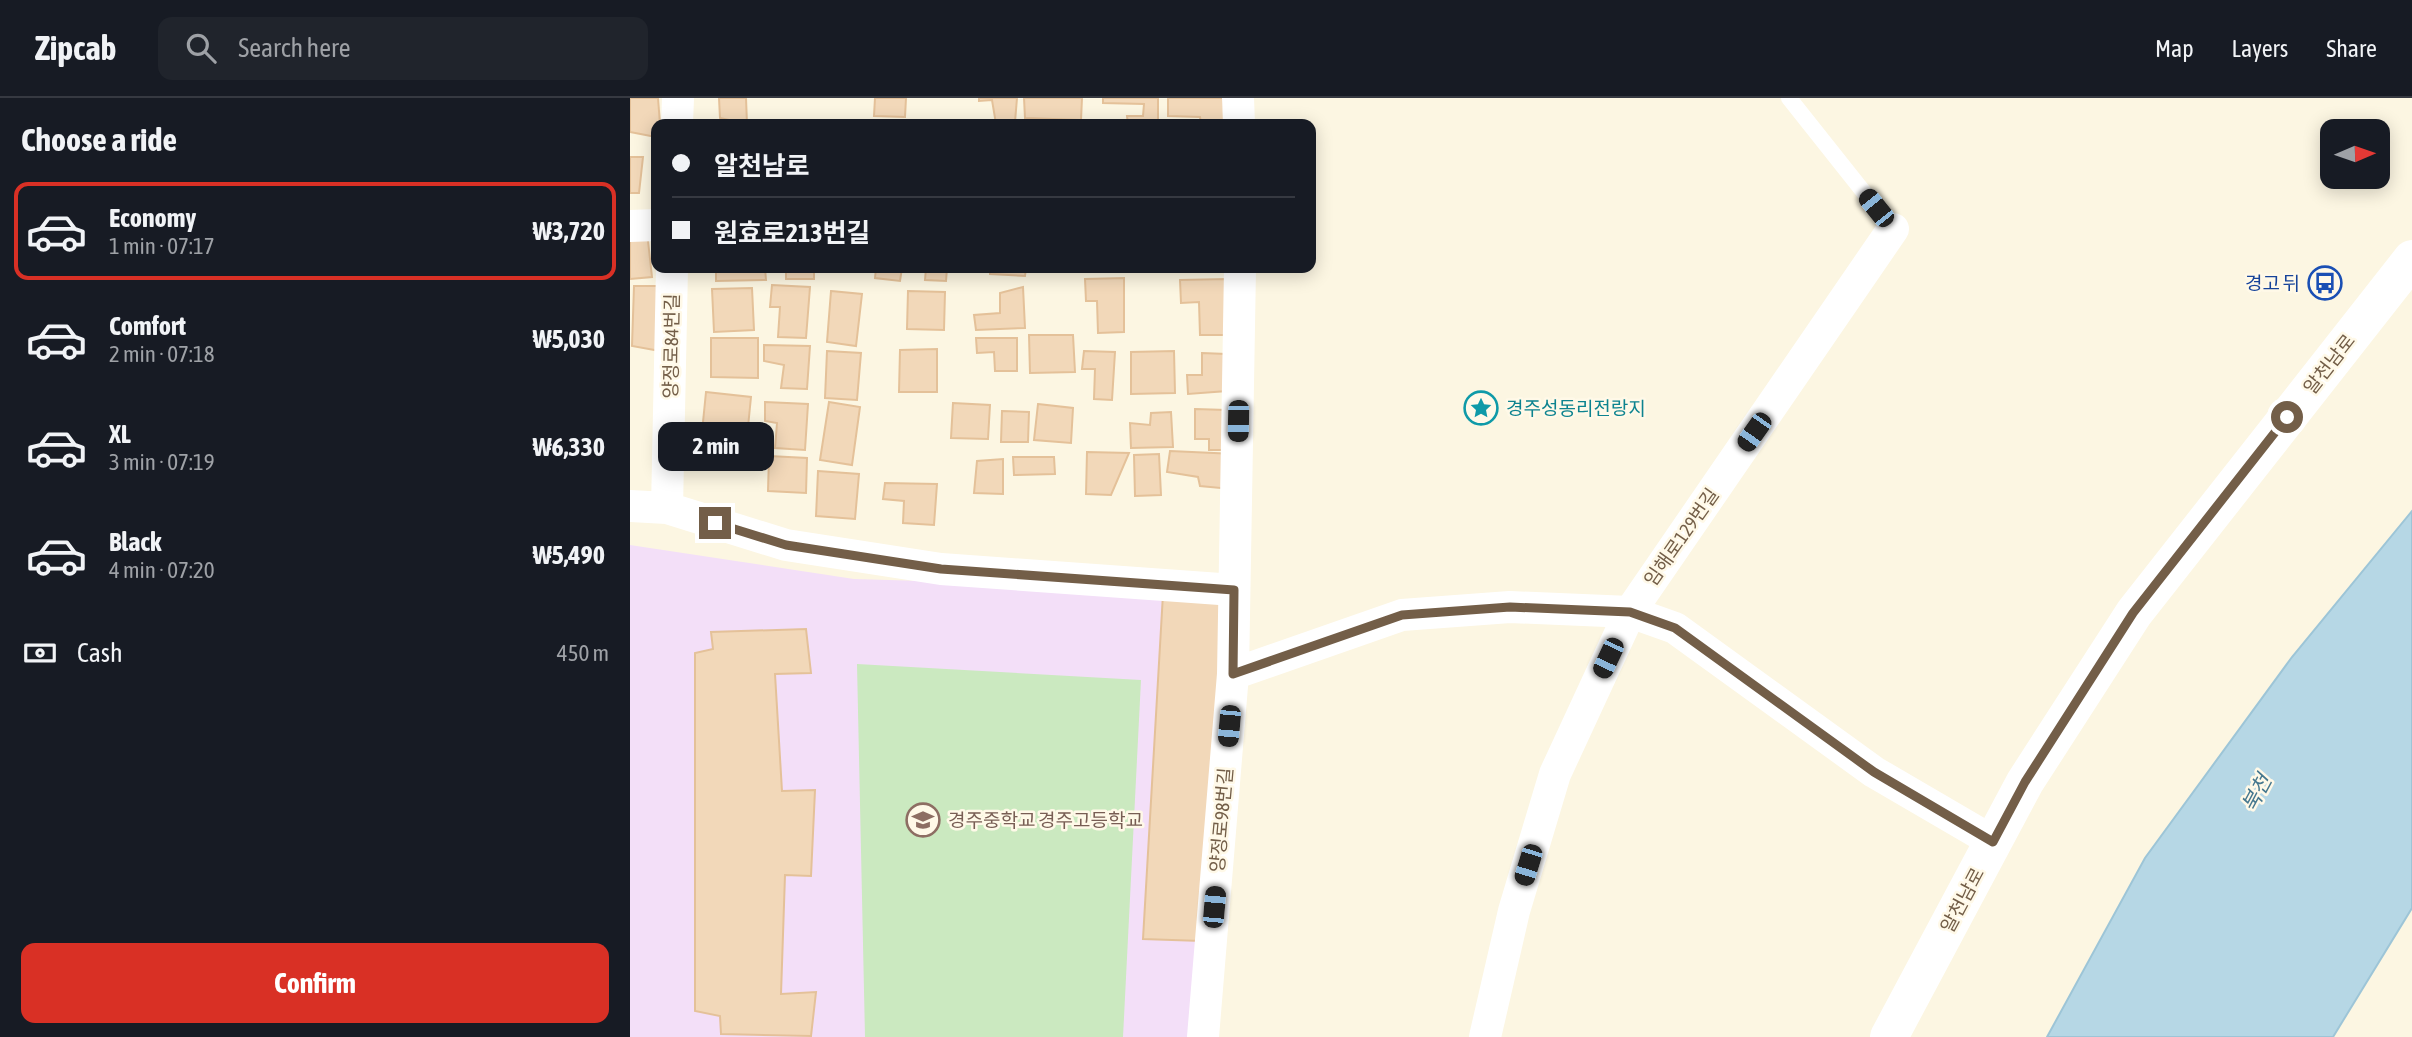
<!DOCTYPE html>
<meta charset="utf-8">
<style>
:root{--surface:#171b24;--page:#20242c;--text:#f1f3f6;--muted:#9ea1a6;--line:#363941;--accent:#d93025}
body{margin:0;font-family:"Asap Condensed","Noto Sans KR",sans-serif;background:var(--page);color:var(--text);height:100vh;display:flex;flex-direction:column;font-size:26px;white-space:nowrap}
*{box-sizing:border-box;margin:0}
p{font-size:23px;color:var(--muted)}
.icon{flex:none;width:38px;height:38px;fill:none;stroke:currentColor;stroke-width:2;stroke-linecap:round;stroke-linejoin:round}
.map{position:relative;flex:1;overflow:hidden}
.details{display:flex;flex-direction:column;background:var(--surface);width:630px}
.details>*{flex:none}
.top-card{position:absolute;left:21px;top:21px;width:665px;height:154px;border-radius:14px;box-shadow:0 4px 18px #0003;display:grid;align-content:center;height:154px;padding:0 21px;background:var(--surface)}
.needle{width:46px;rotate:88deg}
.fabs{position:absolute;left:1690px;top:21px;display:grid;gap:14px}
.fabs a{display:grid;place-items:center;width:70px;height:70px;border-radius:14px;background:var(--surface);box-shadow:0 4px 18px #0003;font-size:35px}
.end{position:absolute;width:32px;height:32px;margin:-16px;border:9px solid #735e48;background:#fff;box-shadow:0 0 0 4px #fff}
.from{border-radius:50%}
.bubble{position:absolute;height:49px;border-radius:14px;background:var(--surface);box-shadow:0 4px 18px #0003;font-size:23px;font-weight:700;line-height:49px;text-align:center}
.car{position:absolute;width:21px;height:42px;margin:-21px -10px;border-radius:9px;box-shadow:0 0 5px 2px #0007;background:linear-gradient(#222 24%,#8ab4d8 0 40%,#222 0 76%,#8ab4d8 0 86%,#222 0)}
.top-card b{display:flex;align-items:center;gap:24px;height:66px;font-size:26px}
.top-card b+b{border-top:2px solid var(--line)}
.top-card i{width:18px;height:18px;background:var(--text)}
ul{padding:0;list-style:none}
li{display:flex;align-items:center;gap:21px;height:98px;margin:0 14px 10px;padding:0 7px;border:4px solid transparent;border-radius:14px}
li div{flex:1}
li b{display:block;font-size:26px}
li em{font-style:normal;font-weight:700}
li.active{border-color:var(--accent)}
li>.icon{width:63px;height:63px;stroke-width:1.5}
h2{padding:0 21px;font-size:32px;line-height:84px}
.pay{display:flex;align-items:center;gap:18px;height:77px;padding:0 21px;font-size:26px}
.pay p{margin-inline-start:auto}
.action{display:flex;gap:14px;margin-top:auto;padding:14px 21px}
.action a{flex:1;height:80px;border-radius:14px;background:var(--accent);color:#fff;font-size:28px;font-weight:700;line-height:80px;text-align:center}
header{display:flex;align-items:center;gap:42px;box-sizing:border-box;height:98px;padding:0 35px;background:var(--surface);border-bottom:2px solid var(--line)}
header strong{font-size:33px}
nav{display:flex;gap:38px;margin-inline-start:auto;font-size:24px}
.search{width:490px;height:63px;background:var(--page);display:flex;align-items:center;gap:18px;box-sizing:border-box;padding:0 24px;border-radius:14px;color:var(--muted);font-size:26px}
main{display:flex;flex:1;min-height:0}
.map>svg:first-child{display:block}
</style>
<header>
<strong>Zipcab</strong>
<div class="search"><svg class="icon" aria-label="search" viewBox="0 0 24 24"><circle cx="10" cy="10" r="6"/><path d="M15 15l6 6"/></svg>Search here</div>
<nav><a>Map</a><a>Layers</a><a>Share</a></nav>
</header>
<main>
<section class="details">
<h2>Choose a ride</h2>
<ul>
<li class="active"><svg class="icon" aria-label="car" viewBox="0 0 24 24"><path d="M5 17H2v-5l4-1 3-4h7l3 4 3 1v5h-3M9 17h6M6 11h13"/><circle cx="7" cy="17" r="2"/><circle cx="17" cy="17" r="2"/></svg><div><b>Economy</b><p>1 min · 07:17</p></div><em>₩3,720</em></li>
<li><svg class="icon" aria-label="car" viewBox="0 0 24 24"><path d="M5 17H2v-5l4-1 3-4h7l3 4 3 1v5h-3M9 17h6M6 11h13"/><circle cx="7" cy="17" r="2"/><circle cx="17" cy="17" r="2"/></svg><div><b>Comfort</b><p>2 min · 07:18</p></div><em>₩5,030</em></li>
<li><svg class="icon" aria-label="car" viewBox="0 0 24 24"><path d="M5 17H2v-5l4-1 3-4h7l3 4 3 1v5h-3M9 17h6M6 11h13"/><circle cx="7" cy="17" r="2"/><circle cx="17" cy="17" r="2"/></svg><div><b>XL</b><p>3 min · 07:19</p></div><em>₩6,330</em></li>
<li><svg class="icon" aria-label="car" viewBox="0 0 24 24"><path d="M5 17H2v-5l4-1 3-4h7l3 4 3 1v5h-3M9 17h6M6 11h13"/><circle cx="7" cy="17" r="2"/><circle cx="17" cy="17" r="2"/></svg><div><b>Black</b><p>4 min · 07:20</p></div><em>₩5,490</em></li>
</ul>
<div class="pay"><svg class="icon" aria-label="cash" viewBox="0 0 24 24"><path d="M3 7h18v10H3z"/><circle cx="12" cy="12" r="2"/></svg>Cash<p>450 m</p></div>
<div class="action"><a>Confirm</a></div>
</section>
<div class="map">
<svg width="1782" height="939" viewBox="0 0 1782 939">
<rect width="100%" height="100%" fill="#fcf6e2"/>
<path fill="#f3dff8" d="M0,447L224,481L604,492L561,939H0Z"/>
<path fill="#cbe9c0" d="M227,566L511,582L493,939H235Z"/>
<path fill="#b6d7e5" stroke="#9dc5d7" stroke-width="2" d="M1782,413V810L1703,939H1417L1515,760L1662,559Z"/>
<path fill="#f2d8b9" stroke="#e4c199" stroke-width="2" d="M0,0H28L30,26H26V39L0,34Z
M89,0H116L117,26L90,20Z
M245,0H276L275,19L244,18Z
M349,0H387L385,24L366,26L362,2L349,3Z
M394,0H452L451,22L395,20Z
M473,0H528V26H498L497,18H513L514,6L473,5Z
M538,0H593L595,26H571L570,19L538,18Z
M0,59H13L9,95H0Z
M17,134L22,179L0,181V135Z
M86,170H135L136,182L86,183Z
M156,170H184V181H156Z
M246,170H272L270,183L245,180Z
M296,170H317L316,183L295,182Z
M360,170H396L395,178L360,176Z
M494,180V234L468,235L467,203H456L455,181Z
M597,181V237H570L569,204L551,205L550,182Z
M142,187L180,189L176,240L148,239L150,209H140Z
M4,188H34L30,253L2,248Z
M393,189L395,230L346,232L344,217L370,215V195Z
M122,190L124,232L84,234L82,191Z
M201,193L232,196L226,248L197,244Z
M278,193L315,194L314,232L277,231Z
M399,237H443L445,274L400,275Z
M81,240H128V280L81,279Z
M346,240H387V273H365L364,254L347,255Z
M134,247L180,248L177,291L151,290L154,267L134,263Z
M307,251V294H269L270,252Z
M197,253L231,255L227,302L195,300Z
M454,253L485,254L482,302L464,301L465,271H452Z
M544,253L545,295L501,296V254Z
M572,255L596,256L597,293L558,296L557,277H572Z
M76,294L121,299L117,339L72,334Z
M135,304L178,306L175,352L145,350L147,325L135,323Z
M199,304L230,309L222,367L190,362Z
M323,305L360,307L358,341L321,340Z
M408,306L443,310L441,345L404,342Z
M565,311L596,312L595,352H579V341H565Z
M372,313L399,314L398,344H371Z
M541,314L543,349L501,350L500,325L520,327L521,315Z
M540,353L605,356L601,391L570,388L568,379L537,374Z
M457,354L499,355L481,397L456,396Z
M529,356L531,397L505,398L504,357Z
M139,358L177,360L176,395L138,393Z
M383,359H424L425,376L384,377Z
M373,361V396L344,395L347,363Z
M188,373L229,376L225,421L186,418Z
M255,385L307,386L304,427L273,425L274,403L253,401Z
M599,495L571,843L513,841L533,496Z
M176,531L181,575L145,576L152,693L185,692L181,778L155,777L151,896L186,894L181,938L91,936L90,918L65,913V555L83,551L81,534Z"/>
<g fill="none" stroke-linecap="round" stroke-linejoin="round">
<path stroke="#fff" stroke-width="16" d="M1159,0L1263,131"/>
<path stroke="#fff" stroke-width="32" d="M608,0L609,26
M47,26L48,0
M0,128L26,127
M0,408L37,410L156,447L311,471L604,492
M37,410L42,170
M603,576L772,517L880,509L1000,514L1045,530L1244,674L1364,744
M573,939L603,576L610,170
M855,939L884,813L925,676L1000,514L1263,131"/>
<path stroke="#fff" stroke-width="38" d="M1259,939L1395,684L1504,515L1782,161"/>
</g>
<g fill="none" stroke-linecap="round" stroke-linejoin="round">
<path stroke="#735e48" stroke-width="9" d="M85,425L156,447L311,471L604,492L603,576L772,517L880,509L1000,514L1045,530L1244,674L1363,744L1395,684L1503,515L1657,319"/>
</g>
<defs>
<symbol id="bus-ring" viewBox="-11 -11 22 22"><circle r="9.5" fill="#fff9e8" stroke="#1a4fb4" stroke-width="1.5"/><path d="M-5-6H5V4H4V6H2V4H-2V6H-4V4H-5ZM-3.5-4V0h7V-4ZM-3.5 1.2v1.5H-2V1.2ZM2 1.2v1.5H3.5V1.2Z" fill="#1a4fb4"/></symbol>
<symbol id="sight-ring" viewBox="-11 -11 22 22"><circle r="9.5" fill="#fff9e8" stroke="#0f9aa8" stroke-width="1.5"/><path d="M0-6L1.8-2.2L6-1.7L2.9 1.2L3.7 5.4L0 3.3L-3.7 5.4L-2.9 1.2L-6-1.7L-1.8-2.2Z" fill="#0f9aa8"/></symbol>
<symbol id="school-ring" viewBox="-11 -11 22 22"><circle r="9.5" fill="#fff9e8" stroke="#8d6e63" stroke-width="1.5"/><path d="M0-5L7-2L0 1L-7-2ZM-4 1L0 2.5L4 1V4Q0 6-4 4Z" fill="#8d6e63"/></symbol>
</defs>
<g fill-rule="evenodd">
<use href="#bus-ring" x="1676" y="166" width="38" height="38"/>
<use href="#sight-ring" x="832" y="291" width="38" height="38"/>
<use href="#school-ring" x="274" y="703" width="38" height="38"/>
</g>
<g text-anchor="middle" dominant-baseline="central" stroke-width="5" stroke-linejoin="round" paint-order="stroke">
<g font-size="19" fill="#164399" stroke="#fff9e8" text-anchor="end">
<text x="1670" y="185">경고 뒤</text>
</g>
<g font-size="19" fill="#735e48" stroke="#fff9e8">
<text transform="translate(41 248) rotate(-89)">양정로84번길</text>
<text transform="translate(1699 266) rotate(-52)">알천남로</text>
<text transform="translate(1051 439) rotate(-55)">임해로129번길</text>
<text transform="translate(591 722) rotate(-85)">양정로98번길</text>
<text transform="translate(1332 802) rotate(-62)">알천남로</text>
</g>
<g font-size="19" fill="#0d838f" stroke="#fff9e8" text-anchor="start">
<text x="876" y="310">경주성동리전랑지</text>
</g>
<g font-size="19" fill="#785e54" stroke="#fff9e8" text-anchor="start">
<text x="318" y="722">경주중학교 경주고등학교</text>
</g>
<g font-size="21" font-style="italic" fill="#45778e" stroke="#fff9e8">
<text transform="translate(1626 695) rotate(-62)">북천</text>
</g>
</g>
</svg>
<div class="fabs">
<a><svg class="needle" viewBox="-14 -14 28 28"><path d="M0-13l5 13h-10z" fill="#e53935"/><path d="M0 13l5-13h-10z" fill="#9ea1a6"/></svg></a>
</div>
<i class="end from" style="left:1657px;top:319px"></i>
<i class="end" style="left:85px;top:425px"></i>
<div class="bubble" style="left:28px;top:324px;width:116px">2 min</div>
<i class="car" style="left:1246px;top:110px;rotate:321deg"></i>
<i class="car" style="left:608px;top:323px;rotate:181deg"></i>
<i class="car" style="left:1124px;top:334px;rotate:215deg"></i>
<i class="car" style="left:978px;top:560px;rotate:205deg"></i>
<i class="car" style="left:599px;top:628px;rotate:185deg"></i>
<i class="car" style="left:898px;top:767px;rotate:197deg"></i>
<i class="car" style="left:584px;top:809px;rotate:5deg"></i>
<div class="top-card">
<b><i class="from"></i>알천남로</b>
<b><i></i>원효로213번길</b>
</div>
</div>
</main>
